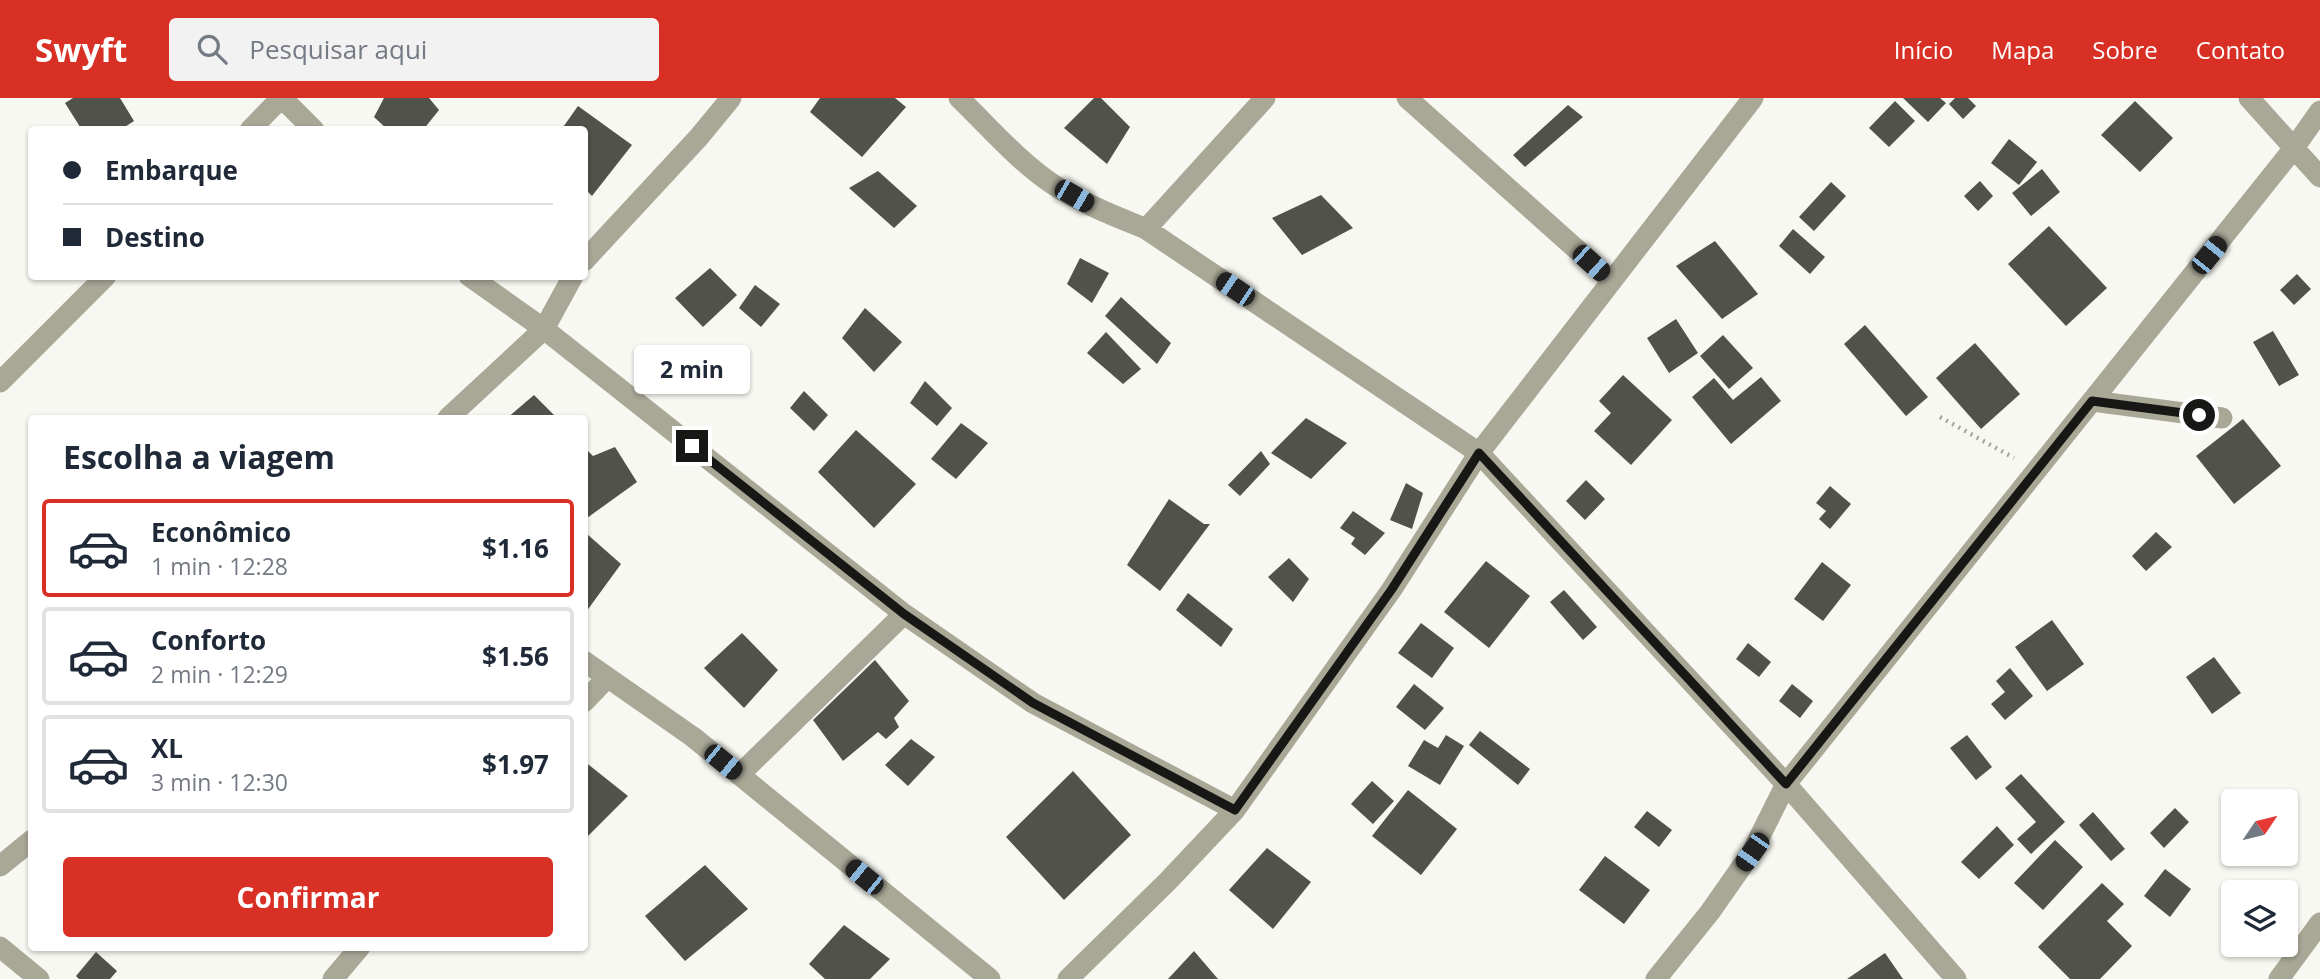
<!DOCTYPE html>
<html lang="pt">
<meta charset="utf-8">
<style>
:root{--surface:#fff;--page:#f2f2f3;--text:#1f2937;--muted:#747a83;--line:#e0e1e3;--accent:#d93025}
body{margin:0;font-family:"Open Sans",sans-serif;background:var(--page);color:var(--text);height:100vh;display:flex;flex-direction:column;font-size:26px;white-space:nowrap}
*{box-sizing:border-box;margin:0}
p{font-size:23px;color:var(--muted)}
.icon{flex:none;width:38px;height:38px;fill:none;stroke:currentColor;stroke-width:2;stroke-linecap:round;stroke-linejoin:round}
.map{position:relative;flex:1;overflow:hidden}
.side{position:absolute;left:28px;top:317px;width:560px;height:536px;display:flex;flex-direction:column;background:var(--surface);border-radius:7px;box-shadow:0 2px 5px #0004}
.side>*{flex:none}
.guide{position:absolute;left:28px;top:28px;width:560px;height:154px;border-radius:7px;box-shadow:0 2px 5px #0004;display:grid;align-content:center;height:154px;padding:0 35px;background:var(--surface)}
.needle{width:46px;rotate:55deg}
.controls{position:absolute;left:2221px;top:691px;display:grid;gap:14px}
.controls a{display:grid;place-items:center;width:77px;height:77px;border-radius:7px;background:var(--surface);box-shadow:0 2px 5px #0004;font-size:35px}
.end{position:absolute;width:32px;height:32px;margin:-16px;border:9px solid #171715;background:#fff;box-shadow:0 0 0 4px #fff}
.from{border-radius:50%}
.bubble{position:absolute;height:49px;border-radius:7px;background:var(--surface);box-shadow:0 2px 5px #0004;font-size:23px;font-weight:700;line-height:49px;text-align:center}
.car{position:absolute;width:21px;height:42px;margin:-21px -10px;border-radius:9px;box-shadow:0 0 5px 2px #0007;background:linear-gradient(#222 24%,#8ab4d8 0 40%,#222 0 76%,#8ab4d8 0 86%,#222 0)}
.guide b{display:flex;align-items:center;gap:24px;height:66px;font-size:26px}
.guide b+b{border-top:2px solid var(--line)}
.guide i{width:18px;height:18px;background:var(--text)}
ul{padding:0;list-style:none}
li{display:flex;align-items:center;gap:21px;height:98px;margin:0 14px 10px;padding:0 21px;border:4px solid var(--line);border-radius:7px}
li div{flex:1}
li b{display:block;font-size:26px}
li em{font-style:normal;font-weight:700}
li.selected{border-color:var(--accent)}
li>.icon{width:63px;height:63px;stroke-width:1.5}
h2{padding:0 35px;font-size:32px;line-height:84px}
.action{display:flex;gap:14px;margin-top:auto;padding:14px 35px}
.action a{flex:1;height:80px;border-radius:7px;background:var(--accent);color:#fff;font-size:28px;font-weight:700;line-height:80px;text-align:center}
header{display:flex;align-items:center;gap:42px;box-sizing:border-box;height:98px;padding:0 35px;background:var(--accent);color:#fff}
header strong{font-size:33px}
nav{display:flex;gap:38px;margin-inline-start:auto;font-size:24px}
.search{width:490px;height:63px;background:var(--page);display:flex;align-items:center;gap:18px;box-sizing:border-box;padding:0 24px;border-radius:7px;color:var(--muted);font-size:26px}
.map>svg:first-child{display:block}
</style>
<header>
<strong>Swyft</strong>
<div class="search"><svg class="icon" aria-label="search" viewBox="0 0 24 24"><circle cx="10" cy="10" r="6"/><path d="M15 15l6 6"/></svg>Pesquisar aqui</div>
<nav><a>Início</a><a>Mapa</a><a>Sobre</a><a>Contato</a></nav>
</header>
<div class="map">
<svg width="2320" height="881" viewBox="0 0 2320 881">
<rect width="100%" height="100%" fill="#f8f8f2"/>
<path fill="#52524d" d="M73,0H120L134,23L120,32H82L65,5Z
M384,0H429L439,12L423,32H388L374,19Z
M820,0H895L906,9L862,59L810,14Z
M1094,0H1101L1130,29L1107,66L1064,30Z
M1903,0H1940L1946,5L1928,24Z
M1955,0H1968L1976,8L1963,21L1949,6Z
M1895,3L1915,23L1889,49L1869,30Z
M2135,3L2173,40L2140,74L2101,37Z
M1568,7L1583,19L1525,69L1513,57Z
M578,8L632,47L592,98L584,90V32H561Z
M2009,41L2037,64L2019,87L1991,65Z
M2042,71L2060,94L2031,118L2012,95Z
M878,73L917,108L894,130L849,90Z
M1980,83L1993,98L1978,113L1964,98Z
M1831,84L1846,98L1814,133L1799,119Z
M1321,97L1353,130L1302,157L1272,120Z
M2049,128L2107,190L2066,228L2008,166Z
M1793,131L1825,159L1810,176L1779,148Z
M1715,143L1758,196L1722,221L1676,168Z
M1080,160L1109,175L1092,205L1067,186Z
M710,170L737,197L703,229L675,200Z
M2297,176L2311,191L2294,207L2280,192Z
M755,187L780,206L761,229L739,210Z
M1121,199L1171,245L1157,266L1105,218Z
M865,210L902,244L874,274L842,240Z
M1676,221L1698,255L1669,275L1647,240Z
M1865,227L1928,299L1906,318L1844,246Z
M2273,233L2299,277L2279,288L2253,244Z
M1106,234L1141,271L1123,286L1087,255Z
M1723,237L1753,270L1729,291L1700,258Z
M1975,245L2020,296L1981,331L1936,280Z
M1623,277L1672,322L1631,367L1594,333L1611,315L1599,303Z
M1761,279L1781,303L1731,346L1692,299L1714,280L1733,302Z
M925,283L952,310L937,328L910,305Z
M804,293L828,317L814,333L790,310Z
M534,297L557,320H507Z
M1306,320L1347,345L1311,381L1271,355Z
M2243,321L2281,368L2234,406L2196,358Z
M961,325L988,345L956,381L931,361Z
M856,332L916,386L874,430L818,374Z
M584,349L593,358L615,349L637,384L587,420L584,417Z
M1261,353L1270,366L1240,398L1228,387Z
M1586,382L1605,401L1585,422L1566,403Z
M1406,385L1423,395L1412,431L1390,422Z
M1830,388L1851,406L1830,431L1819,421L1826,413L1816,405Z
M1169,401L1204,426H1210L1160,493L1127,467Z
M1353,413L1385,435L1365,457L1351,446L1355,440L1340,430Z
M2156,434L2172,449L2146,473L2132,458Z
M587,436L621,466L586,514L584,512V438Z
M1289,460L1309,481L1293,504L1268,479Z
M1486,463L1530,498L1489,550L1444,514Z
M1822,464L1851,487L1823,523L1794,501Z
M1564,492L1597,529L1583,542L1550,504Z
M1188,495L1233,531L1221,549L1176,512Z
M2052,522L2084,566L2047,593L2015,549Z
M1421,525L1454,550L1432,580L1398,555Z
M742,535L778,572L744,610L704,570Z
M1748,545L1771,564L1759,579L1736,561Z
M2214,559L2241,595L2212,616L2186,579Z
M875,562L909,603L894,620L899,629L886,641L878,634L843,663L813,622Z
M2010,570L2033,598L2005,622L1991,606L2005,594L1996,583Z
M1414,586L1444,610L1425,632L1396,609Z
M1792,586L1813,603L1800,620L1779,603Z
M1480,633L1530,671L1518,687L1469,647Z
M1446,637L1464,648L1440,687L1408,668L1424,642L1438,650Z
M1967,637L1992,669L1976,682L1950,650Z
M911,641L935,659L908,688L885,667Z
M584,663L628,698L588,738L584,734Z
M1073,673L1131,737L1064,802L1006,739Z
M2021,676L2065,724L2031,756L2017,741L2036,724L2005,690Z
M1372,683L1394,703L1373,726L1351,706Z
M1408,692L1457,731L1421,777L1372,738Z
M2175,710L2189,724L2164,750L2150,735Z
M1647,713L1672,732L1659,749L1634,729Z
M2093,714L2125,751L2111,763L2079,727Z
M1997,728L2014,747L1979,781L1961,764Z
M2055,742L2083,769L2043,812L2014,785Z
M1267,750L1311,784L1273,831L1229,792Z
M1605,758L1650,792L1624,826L1579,792Z
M705,767L748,811L685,863L645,818Z
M2165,771L2191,791L2170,819L2144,798Z
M2102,785L2124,806L2107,823L2132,848L2100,881H2070L2038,849Z
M844,827L890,861L870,881H825L809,866Z
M1194,853L1218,881H1168Z
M96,854L117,873L110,881H79L76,878Z
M1885,855L1903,881H1847Z"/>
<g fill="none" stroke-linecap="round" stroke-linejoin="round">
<path stroke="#a5a5a0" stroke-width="4.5" stroke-dasharray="2 5" stroke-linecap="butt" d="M1940,319L2014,360"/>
<path stroke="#a9a897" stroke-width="21" d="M282,0L314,32
M959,0C989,29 1019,64 1054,87C1083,106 1115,118 1146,131L1479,355L1786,686L1956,881
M1407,0L1612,183
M2249,0L2320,79
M250,32L281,0
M1146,131L1265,0
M584,163L699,39L731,0
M469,178L544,231L904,516L1033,605L1235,712
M0,284L106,178
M2092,303L2222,320
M448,320L544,231L573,178
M584,563L693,639L990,881
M584,604L607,580
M739,677L904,516
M0,768L32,742
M0,849L39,881
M333,881L360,849
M1068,881L1168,783L1235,712L1392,491L1479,355L1753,0
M1656,881L1710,814L1752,754L1786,686L2294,50L2320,13
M2279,881L2320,825"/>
</g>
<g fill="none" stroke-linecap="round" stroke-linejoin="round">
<path stroke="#171715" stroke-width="9" d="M692,348L904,516L1033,605L1235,712L1392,491L1479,355L1786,686L2092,303L2199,317"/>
</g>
</svg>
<div class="controls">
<a><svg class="needle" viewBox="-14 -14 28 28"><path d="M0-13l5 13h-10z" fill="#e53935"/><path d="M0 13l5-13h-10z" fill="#747a83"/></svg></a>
<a><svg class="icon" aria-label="layers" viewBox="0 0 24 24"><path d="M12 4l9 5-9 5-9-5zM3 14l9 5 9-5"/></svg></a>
</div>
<i class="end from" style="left:2199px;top:317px"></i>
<i class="end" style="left:692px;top:348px"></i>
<div class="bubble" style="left:634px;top:247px;width:116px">2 min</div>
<i class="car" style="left:1074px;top:98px;rotate:120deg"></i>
<i class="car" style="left:2209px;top:157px;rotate:39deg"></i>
<i class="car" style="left:1591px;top:165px;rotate:132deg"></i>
<i class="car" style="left:1235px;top:191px;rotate:304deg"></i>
<i class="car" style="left:723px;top:664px;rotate:129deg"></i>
<i class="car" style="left:1752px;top:754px;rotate:215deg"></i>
<i class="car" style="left:864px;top:779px;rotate:309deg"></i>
<div class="guide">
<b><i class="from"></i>Embarque</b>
<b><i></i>Destino</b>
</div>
<section class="side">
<h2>Escolha a viagem</h2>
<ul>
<li class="selected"><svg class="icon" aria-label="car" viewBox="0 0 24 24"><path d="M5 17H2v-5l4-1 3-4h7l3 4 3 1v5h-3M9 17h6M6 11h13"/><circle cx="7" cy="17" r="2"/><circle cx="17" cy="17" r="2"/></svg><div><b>Econômico</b><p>1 min · 12:28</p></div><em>$1.16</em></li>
<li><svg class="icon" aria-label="car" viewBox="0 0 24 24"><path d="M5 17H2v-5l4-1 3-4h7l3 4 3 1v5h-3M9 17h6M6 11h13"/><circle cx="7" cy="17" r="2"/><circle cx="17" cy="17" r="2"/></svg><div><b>Conforto</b><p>2 min · 12:29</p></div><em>$1.56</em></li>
<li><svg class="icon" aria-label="car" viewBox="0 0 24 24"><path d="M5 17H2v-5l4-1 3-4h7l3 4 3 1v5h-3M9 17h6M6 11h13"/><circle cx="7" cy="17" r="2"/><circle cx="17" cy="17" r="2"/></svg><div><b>XL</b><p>3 min · 12:30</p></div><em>$1.97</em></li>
</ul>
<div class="action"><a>Confirmar</a></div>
</section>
</div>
